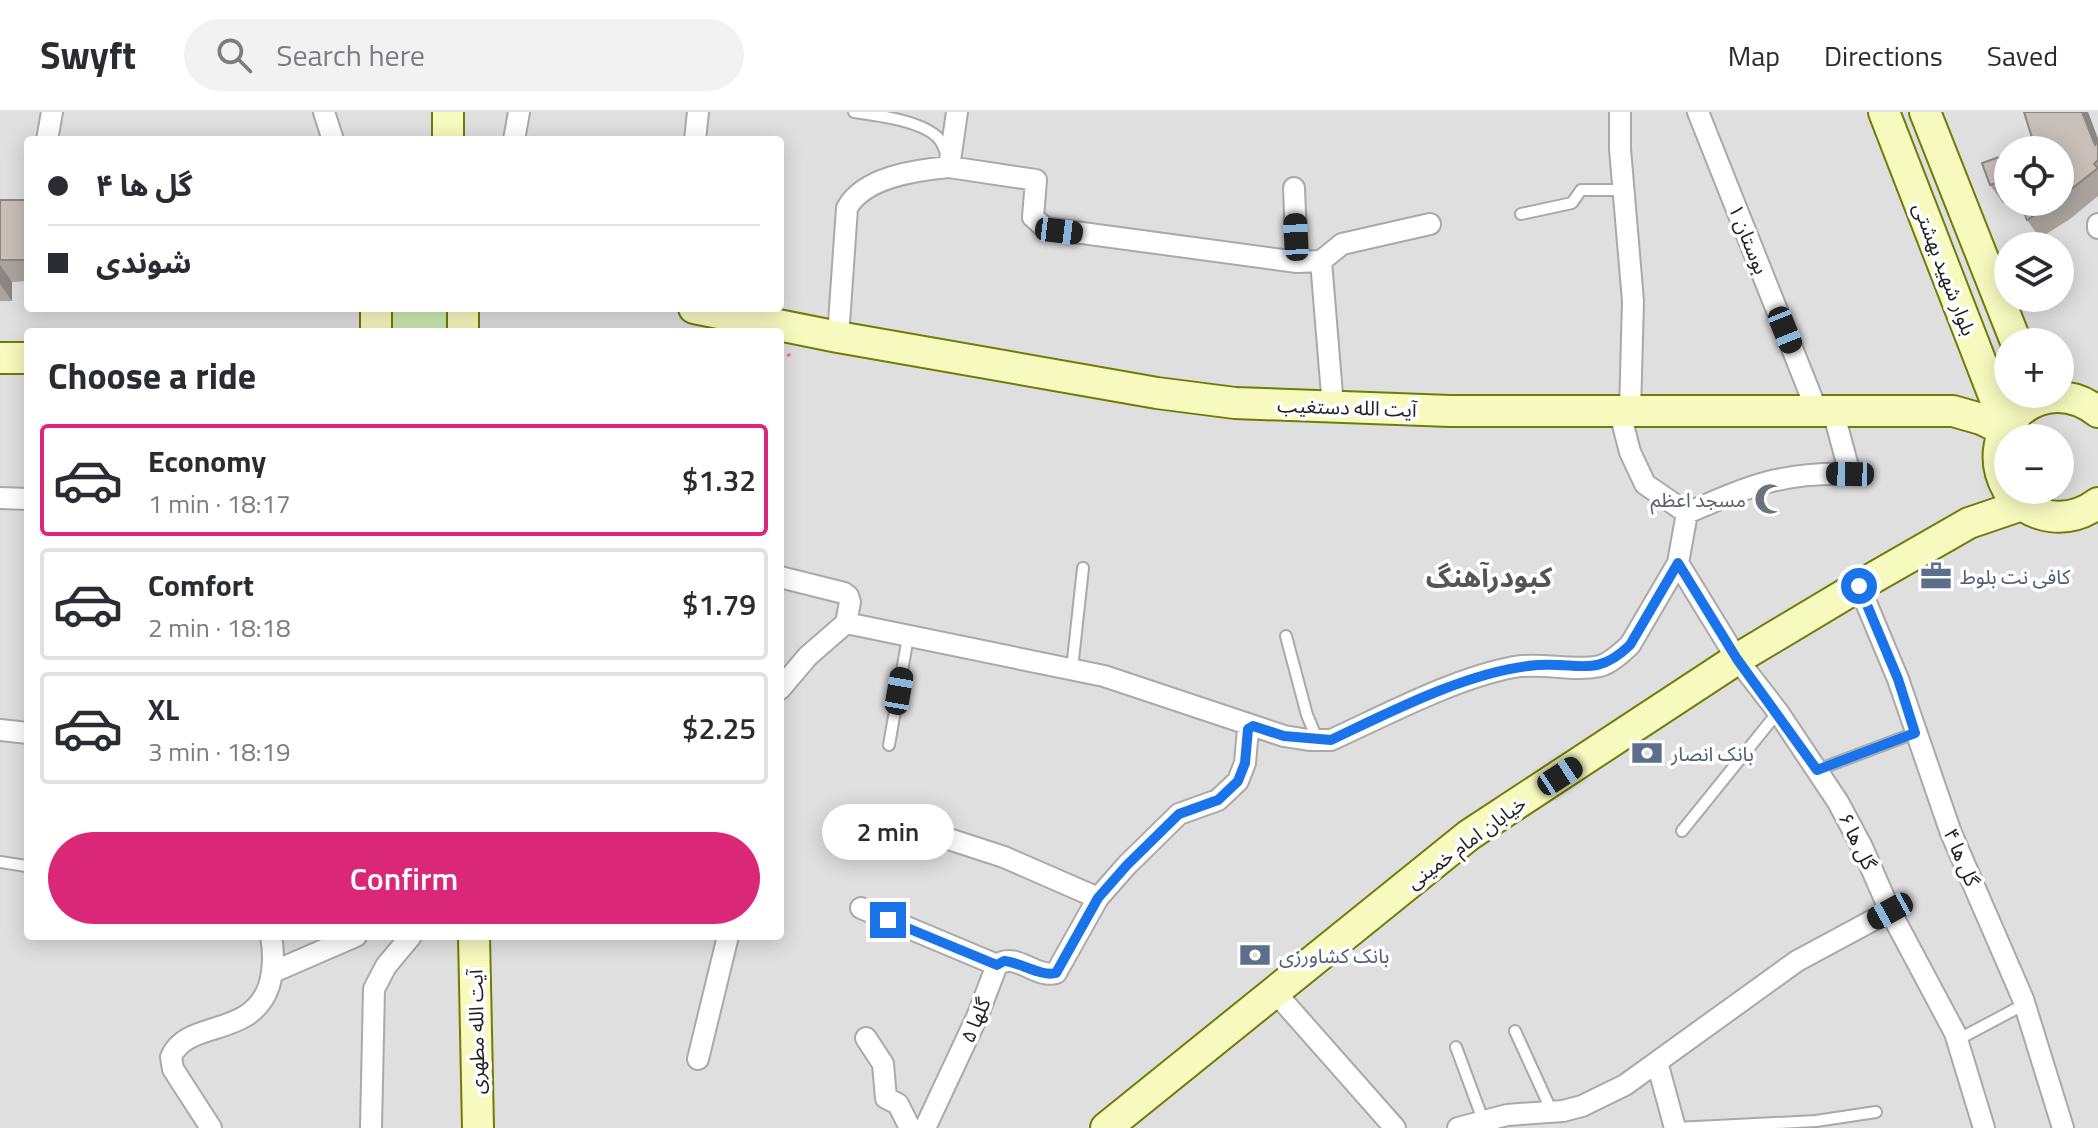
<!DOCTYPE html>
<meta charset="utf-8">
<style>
:root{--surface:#fff;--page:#f2f2f3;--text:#2b2b33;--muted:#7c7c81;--line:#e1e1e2;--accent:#db2777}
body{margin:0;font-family:"Titillium Web","Noto Sans Arabic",sans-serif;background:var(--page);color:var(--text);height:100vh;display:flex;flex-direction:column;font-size:30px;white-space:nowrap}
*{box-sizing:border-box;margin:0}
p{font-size:26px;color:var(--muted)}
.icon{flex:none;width:44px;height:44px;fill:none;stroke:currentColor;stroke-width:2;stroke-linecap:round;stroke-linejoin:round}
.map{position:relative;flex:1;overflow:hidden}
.side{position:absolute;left:24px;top:216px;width:760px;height:612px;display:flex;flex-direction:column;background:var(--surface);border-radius:8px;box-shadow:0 4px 20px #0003}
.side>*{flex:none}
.top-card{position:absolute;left:24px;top:24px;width:760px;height:176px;border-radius:8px;box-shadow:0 4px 20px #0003;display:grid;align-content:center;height:176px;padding:0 24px;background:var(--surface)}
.buttons{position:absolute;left:1994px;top:24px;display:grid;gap:16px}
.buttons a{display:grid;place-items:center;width:80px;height:80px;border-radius:50%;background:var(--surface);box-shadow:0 4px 20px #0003;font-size:40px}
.end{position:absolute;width:36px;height:36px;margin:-18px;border:10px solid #1a73e8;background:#fff;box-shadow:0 0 0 4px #fff}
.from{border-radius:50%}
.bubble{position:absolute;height:56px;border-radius:28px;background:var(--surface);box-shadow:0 4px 20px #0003;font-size:26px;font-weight:600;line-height:56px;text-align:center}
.car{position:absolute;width:24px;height:48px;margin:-24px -12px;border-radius:10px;box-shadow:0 0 6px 2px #0007;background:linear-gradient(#222 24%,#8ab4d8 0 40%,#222 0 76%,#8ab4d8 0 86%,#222 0)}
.top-card b{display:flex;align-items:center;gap:28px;height:76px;font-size:30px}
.top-card b+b{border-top:2px solid var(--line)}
.top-card i{width:20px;height:20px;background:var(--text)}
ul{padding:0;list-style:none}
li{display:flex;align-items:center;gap:24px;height:112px;margin:0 16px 12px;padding:0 8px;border:4px solid var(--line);border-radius:8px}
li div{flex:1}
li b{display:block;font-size:30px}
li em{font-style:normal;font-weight:600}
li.on{border-color:var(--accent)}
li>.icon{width:72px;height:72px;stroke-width:1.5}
h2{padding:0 24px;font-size:36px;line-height:96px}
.cta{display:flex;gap:16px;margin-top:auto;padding:16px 24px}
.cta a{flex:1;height:92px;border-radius:48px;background:var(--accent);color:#fff;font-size:32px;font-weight:600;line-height:92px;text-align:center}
header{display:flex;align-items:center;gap:48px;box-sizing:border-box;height:112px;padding:0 40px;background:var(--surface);border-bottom:2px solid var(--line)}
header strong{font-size:38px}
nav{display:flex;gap:44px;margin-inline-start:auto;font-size:28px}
.search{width:560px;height:72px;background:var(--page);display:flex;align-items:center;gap:20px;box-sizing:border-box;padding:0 28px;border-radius:44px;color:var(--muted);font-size:30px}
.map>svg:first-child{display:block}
</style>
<header>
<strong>Swyft</strong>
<div class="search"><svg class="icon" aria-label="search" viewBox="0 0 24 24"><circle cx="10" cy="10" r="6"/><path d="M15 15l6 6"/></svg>Search here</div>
<nav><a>Map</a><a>Directions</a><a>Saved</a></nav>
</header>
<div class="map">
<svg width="2098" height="1016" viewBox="0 0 2098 1016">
<rect width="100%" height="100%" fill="#f2efe9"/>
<path fill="#e0dfdf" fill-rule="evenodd" d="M0,0H2098V1016H0ZM28,28H780V196H28ZM2008,38H2060V90H2008ZM2008,134H2060V186H2008ZM28,220H780V824H28ZM2008,230H2060V282H2008ZM2008,326H2060V378H2008Z"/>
<path fill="#cdebb0" d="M388,196H447L448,220H388Z"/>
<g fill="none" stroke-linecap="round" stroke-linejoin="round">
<defs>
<path id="lane" d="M854,0C876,3 924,9 939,27C943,32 945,38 947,44
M1521,102L1572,91L1581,78H1624
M1286,524L1307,603L1318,629
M1072,557L1083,456
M889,633L908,525
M1817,658L1915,621
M1682,719L1778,600
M0,750L26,754
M1515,919L1552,1000
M1957,928L2025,892
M1456,935L1483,1008
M1675,1016L1816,1009L1876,1000"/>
<path id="street" d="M324,0L333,28
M1620,0V37L1633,189L1630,300
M1698,0L1817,299
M47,28L52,0
M514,28L519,0
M695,28L698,0
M949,55L1036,68L1033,105L1045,116L1297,150L1321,149L1342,132L1430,112
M1294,76L1297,150
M2098,112V116
M1321,149L1333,295
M838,225L847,96C864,65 916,58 949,55L957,0
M1620,301L1630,340L1645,372L1687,401
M0,386L28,387
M1678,451L1687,401C1750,374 1780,360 1850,362L1833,299
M780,465L844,481L848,484L850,490L846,511L808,544L780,577
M1859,474L1898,567L1951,721L2023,887L2063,1016
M846,511L1104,564L1284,624L1309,628H1331C1386,603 1455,566 1514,555C1542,550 1572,560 1600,554C1611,551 1621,541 1630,533L1678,451L1737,547L1778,600L1838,690L1862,735L1890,799L1955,921L1984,1016
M0,618L28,621
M915,716L1004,745L1098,786
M861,796L997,853
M273,860L356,824
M1274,879L1395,1016
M866,926L883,952L886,986L898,992L910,1016
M698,947L728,824
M1657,950L1675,1016
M211,1016L173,957L171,945C187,907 251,927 269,874C274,857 274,841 271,824
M371,1016L374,877L386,854L411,824
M925,1016L977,905L997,853C1016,839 1036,867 1056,861L1098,786L1127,753L1179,702L1218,688L1238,669L1245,651L1248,617L1253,614
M1458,1016L1507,1003L1563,999L1582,994L1625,973L1797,849L1890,799"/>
<path id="secondary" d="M448,0V28
M1884,0L2006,315
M1925,0L2016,230
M376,196V220
M694,196L838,225L1157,281L1235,291L1450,299H1953L1981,307L2004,318
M463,220V196
M0,246H28
M2008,378C1973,317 2043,256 2098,300
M2009,380C2032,408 2069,413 2098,391
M474,824L478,1016
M1106,1016L1469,723L1737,547L1859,474L1969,411L2022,393"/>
</defs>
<use href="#lane" stroke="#a9a9a9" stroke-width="14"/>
<use href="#street" stroke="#a9a9a9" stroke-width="24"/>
<use href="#secondary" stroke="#707d05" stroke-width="34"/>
<path stroke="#fa8072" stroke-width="3" stroke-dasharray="4 4" stroke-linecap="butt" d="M780,248L794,240"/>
<use href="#lane" stroke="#fff" stroke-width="10"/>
<use href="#street" stroke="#fff" stroke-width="20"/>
<use href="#secondary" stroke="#f7fabf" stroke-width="30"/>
</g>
<path fill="#aba49e" d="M2088,0L2098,27V84L2070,107L2040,126L2027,108L2020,90H2060V38L2034,32Z
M2008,42V89L2003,91L1990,73Z
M0,88H28V169L12,170V189H0Z"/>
<path fill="#8b8681" d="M2082,0H2088L2098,27V38L2095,33Z
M0,153L12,170V189L0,172Z"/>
<path fill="#c7bfb8" stroke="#8b8681" stroke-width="2" d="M2024,0H2082L2095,33L2098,30V48L2094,52L2098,56L2060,86V38H2018L2034,32Z
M2008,42V67L1990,73L1982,51Z
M0,88H28V148H0Z
M2020,90H2055L2027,108Z"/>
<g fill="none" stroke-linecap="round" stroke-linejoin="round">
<path stroke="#1a73e8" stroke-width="10" d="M888,808L997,853L1004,849C1020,850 1041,865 1056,861L1098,786L1127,753L1179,702L1218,688L1238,669L1245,651L1248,617L1253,614L1284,624L1331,628C1392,599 1471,558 1538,553C1579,550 1596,566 1630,533L1678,451L1737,547L1817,658L1915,621L1898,567L1859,474"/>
</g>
<defs>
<symbol id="mosque-bare" viewBox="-9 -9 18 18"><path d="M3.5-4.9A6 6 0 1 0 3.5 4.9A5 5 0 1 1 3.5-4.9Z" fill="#6b7280" stroke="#fff" stroke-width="2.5" paint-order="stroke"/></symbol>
<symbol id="office-bare" viewBox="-9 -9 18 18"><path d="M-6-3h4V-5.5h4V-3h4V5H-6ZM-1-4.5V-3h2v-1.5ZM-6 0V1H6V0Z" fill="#5c6f8a" stroke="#fff" stroke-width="2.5" paint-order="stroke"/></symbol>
<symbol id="bank-bare" viewBox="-9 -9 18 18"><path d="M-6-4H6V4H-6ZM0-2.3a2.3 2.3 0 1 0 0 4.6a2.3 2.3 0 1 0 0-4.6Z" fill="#5c6f8a" stroke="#fff" stroke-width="2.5" paint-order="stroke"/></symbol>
</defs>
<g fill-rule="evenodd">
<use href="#mosque-bare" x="1748" y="365" width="44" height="44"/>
<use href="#office-bare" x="1914" y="442" width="44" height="44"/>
<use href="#bank-bare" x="1625" y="619" width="44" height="44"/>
<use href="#bank-bare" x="1233" y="821" width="44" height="44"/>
</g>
<g text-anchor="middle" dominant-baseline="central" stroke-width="7" stroke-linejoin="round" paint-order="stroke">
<g font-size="20" fill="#222" stroke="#fff">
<text transform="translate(1749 127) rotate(68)">بوستان ۱</text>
<text transform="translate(1945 157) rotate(69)">بلوار شهید بهشتی</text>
<text transform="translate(1347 295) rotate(2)">آیت الله دستغیب</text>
<text transform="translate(1858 729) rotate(64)">گل ها ۶</text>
<text transform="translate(1466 730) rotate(-36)">خیابان امام خمینی</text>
<text transform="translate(1962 745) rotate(67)">گل ها ۴</text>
<text transform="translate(975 908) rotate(-67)">گلها ۵</text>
<text transform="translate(476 920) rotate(-91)">آیت الله مطهری</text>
</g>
<g font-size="20" fill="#5b616d" stroke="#fff" text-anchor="end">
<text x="1746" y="387">مسجد اعظم</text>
</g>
<g font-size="20" fill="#4e5e75" stroke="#fff" text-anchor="start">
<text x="1960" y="464">کافی نت بلوط</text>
<text x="1671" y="641">بانک انصار</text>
<text x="1279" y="843">بانک کشاورزی</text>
</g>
<g font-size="28" font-weight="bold" fill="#555" stroke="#fff">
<text x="1489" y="464">کبودرآهنگ</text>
</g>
</g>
</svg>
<div class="buttons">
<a><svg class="icon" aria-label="locate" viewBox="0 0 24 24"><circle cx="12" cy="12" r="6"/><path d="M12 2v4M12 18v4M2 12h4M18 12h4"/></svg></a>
<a><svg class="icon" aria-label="layers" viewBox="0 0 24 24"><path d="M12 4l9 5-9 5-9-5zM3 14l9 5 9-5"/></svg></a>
<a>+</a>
<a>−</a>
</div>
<i class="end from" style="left:1859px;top:474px"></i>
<i class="end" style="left:888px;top:808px"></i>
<div class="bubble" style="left:822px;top:692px;width:132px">2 min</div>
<i class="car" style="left:1059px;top:119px;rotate:97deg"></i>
<i class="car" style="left:1296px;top:125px;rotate:357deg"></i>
<i class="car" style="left:1785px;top:218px;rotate:158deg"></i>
<i class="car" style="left:1850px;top:362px;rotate:271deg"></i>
<i class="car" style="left:899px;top:579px;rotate:10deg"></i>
<i class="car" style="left:1560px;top:664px;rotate:57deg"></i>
<i class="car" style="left:1890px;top:799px;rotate:241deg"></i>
<div class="top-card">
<b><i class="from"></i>گل ها ۴</b>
<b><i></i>شوندی</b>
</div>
<section class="side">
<h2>Choose a ride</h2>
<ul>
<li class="on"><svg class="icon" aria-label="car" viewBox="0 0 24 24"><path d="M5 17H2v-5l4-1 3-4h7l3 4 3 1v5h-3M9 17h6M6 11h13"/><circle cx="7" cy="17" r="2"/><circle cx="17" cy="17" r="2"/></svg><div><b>Economy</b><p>1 min · 18:17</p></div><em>$1.32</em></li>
<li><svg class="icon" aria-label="car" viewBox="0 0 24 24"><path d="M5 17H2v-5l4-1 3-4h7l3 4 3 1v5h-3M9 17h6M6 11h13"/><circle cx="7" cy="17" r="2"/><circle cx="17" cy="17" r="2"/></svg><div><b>Comfort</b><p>2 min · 18:18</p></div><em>$1.79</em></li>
<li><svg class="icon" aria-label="car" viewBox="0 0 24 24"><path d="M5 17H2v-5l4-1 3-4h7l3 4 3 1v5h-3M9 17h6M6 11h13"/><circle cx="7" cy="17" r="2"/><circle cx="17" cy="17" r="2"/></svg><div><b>XL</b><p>3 min · 18:19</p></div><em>$2.25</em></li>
</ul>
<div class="cta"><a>Confirm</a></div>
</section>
</div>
